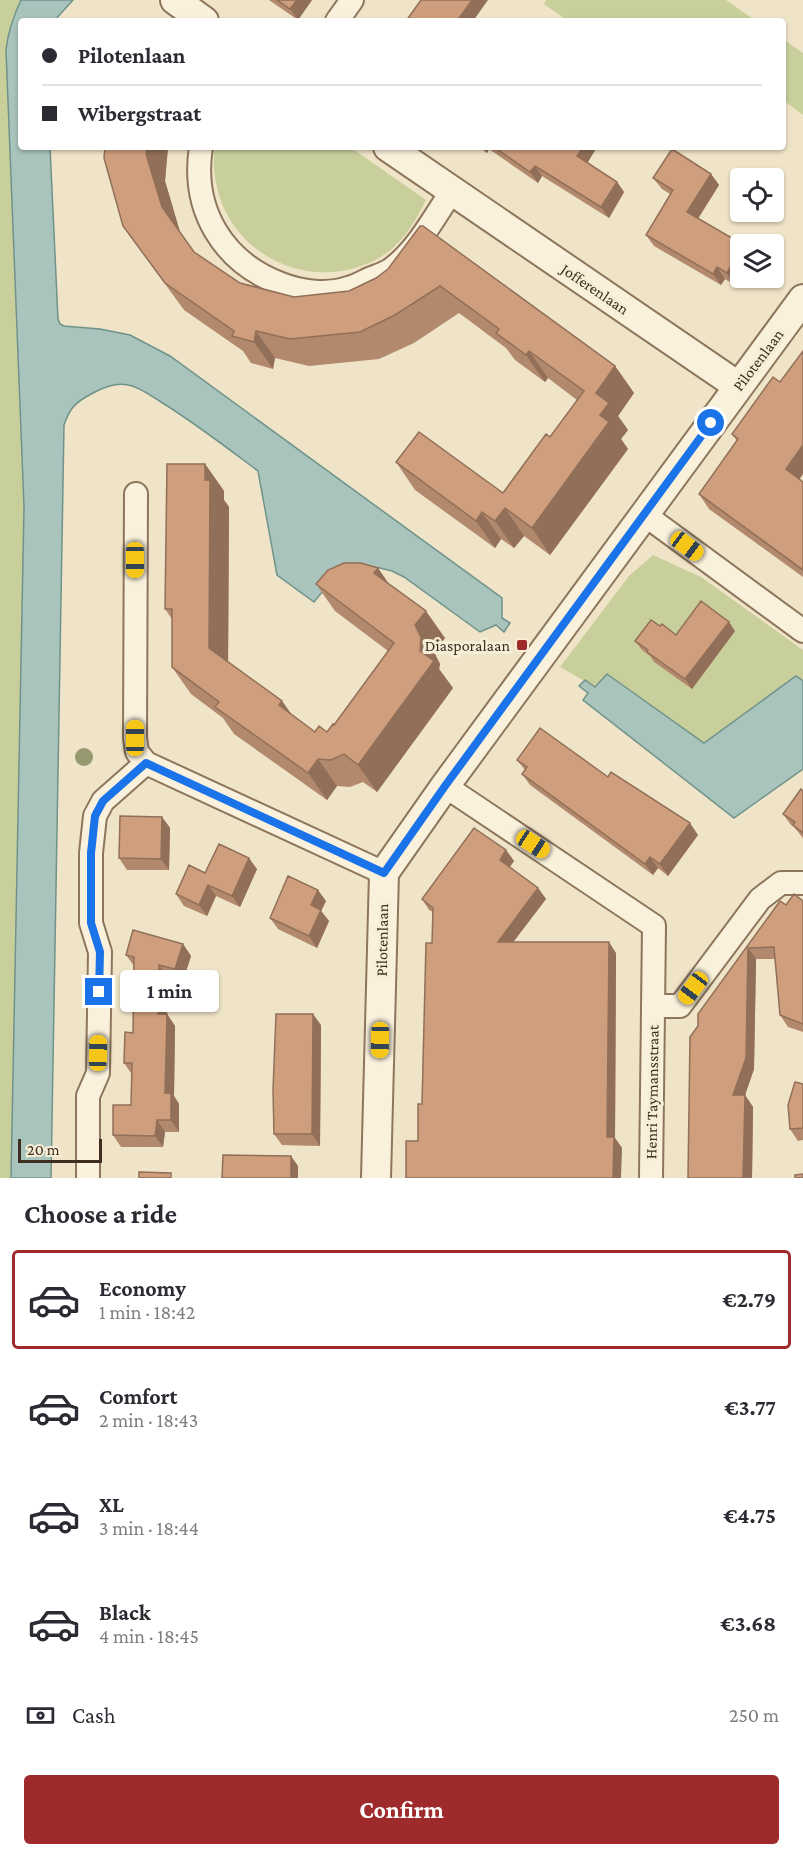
<!DOCTYPE html>
<meta charset="utf-8">
<style>
:root{--surface:#fff;--page:#f7f7f7;--text:#2b2b33;--muted:#7c7c81;--line:#e1e1e2;--accent:#9e2a2b}
body{margin:0;font-family:"Crimson Pro",serif;background:var(--page);color:var(--text);height:100vh;display:flex;flex-direction:column;font-size:22px;white-space:nowrap}
*{box-sizing:border-box;margin:0}
p{font-size:20px;color:var(--muted)}
.icon{flex:none;width:33px;height:33px;fill:none;stroke:currentColor;stroke-width:2;stroke-linecap:round;stroke-linejoin:round}
.map{position:relative;height:1178px;overflow:hidden}
.sheet{display:flex;flex-direction:column;background:var(--surface);flex:1}
.sheet>*{flex:none}
.guide{position:absolute;left:18px;top:18px;width:768px;height:132px;border-radius:6px;box-shadow:0 2px 4px #0004;display:grid;align-content:center;height:132px;padding:0 24px;background:var(--surface)}
.fabs{position:absolute;left:730px;top:168px;display:grid;gap:12px}
.fabs a{display:grid;place-items:center;width:54px;height:54px;border-radius:6px;background:var(--surface);box-shadow:0 2px 4px #0004;font-size:30px}
.scale{position:absolute;left:18px;bottom:15px;width:84px;box-sizing:border-box;padding-left:6px;border:3px solid #3d2e20;border-top:0;font-size:16px;line-height:21px;white-space:nowrap;color:#3d2e20;-webkit-text-stroke:4px #f7eed8;paint-order:stroke}
.end{position:absolute;width:27px;height:27px;margin:-14px;border:8px solid #1a73e8;background:#fff;box-shadow:0 0 0 3px #fff}
.from{border-radius:50%}
.bubble{position:absolute;height:42px;border-radius:6px;background:var(--surface);box-shadow:0 2px 4px #0004;font-size:20px;font-weight:700;line-height:42px;text-align:center}
.car{position:absolute;width:18px;height:36px;margin:-18px -9px;border-radius:8px;box-shadow:0 0 4px 2px #0007;background:linear-gradient(#f5c518 24%,#345 0 40%,#f5c518 0 76%,#345 0 86%,#f5c518 0)}
.guide b{display:flex;align-items:center;gap:21px;height:57px;font-size:22px}
.guide b+b{border-top:2px solid var(--line)}
.guide i{width:15px;height:15px;background:var(--text)}
ul{padding:0;list-style:none}
li{display:flex;align-items:center;gap:18px;height:99px;margin:0 12px 9px;padding:0 12px;border:3px solid transparent;border-radius:6px}
li div{flex:1}
li b{display:block;font-size:22px}
li em{font-style:normal;font-weight:700}
li.active{border-color:var(--accent)}
li>.icon{width:54px;height:54px;stroke-width:1.5}
h2{padding:0 24px;font-size:27px;line-height:72px}
.pay{display:flex;align-items:center;gap:15px;height:66px;padding:0 24px;font-size:22px}
.pay p{margin-inline-start:auto}
.button{display:flex;gap:12px;margin-top:auto;padding:12px 24px}
.button a{flex:1;height:69px;border-radius:6px;background:var(--accent);color:#fff;font-size:24px;font-weight:700;line-height:69px;text-align:center}
.map>svg:first-child{display:block}
</style>
<div class="map">
<svg width="803" height="1178" viewBox="0 0 803 1178">
<rect width="100%" height="100%" fill="#f0e4c8"/>
<path fill="#c9cf9b" d="M0,0H21L13,17L6,50L24,507L11,1178H0Z
M546,0H726L756,21H568L544,4Z
M783,39L803,53V115L783,100Z
M215,147H350L426,200C416,220 406,238 388,252C330,294 246,268 221,201C215,184 212,165 215,147Z
M653,555L701,577L803,650V681L796,676L704,743L608,674L595,687L560,667L629,576Z"/>
<path fill="#a9c4bc" stroke="#6f938a" stroke-width="1.5" d="M21,0H73L54,21H21V147H50L58,319L60,324L64,326L100,329L130,335L170,356L502,598V618L510,623L504,632L496,625L480,632L404,577L392,571L380,568H367L323,591L314,602L277,575L258,471C226,447 195,423 161,402C151,396 140,387 128,385C116,382 104,387 93,393C76,402 70,407 64,425L51,1178H11L24,507L6,50C8,32 13,17 21,0Z
M607,674L704,743L796,676L803,681V769L734,818L583,700L588,693L579,686L585,680L595,687Z"/>
<g fill="none" stroke-linecap="round" stroke-linejoin="round">
<defs>
<path id="minor" d="M337,21L352,0
M201,147C191,210 223,262 281,284C301,292 328,295 348,288C356,286 363,282 369,279C376,276 384,274 390,270C417,251 434,217 452,191
M136,494L135,738L137,752L146,763L384,873
M645,515L803,631
M445,786L654,926L651,1178
M653,1006H680L760,899L781,883H803
M88,1178V1096L98,1073L100,952L91,923V853L95,816L103,801L146,763"/>
<path id="tertiary" d="M175,0L204,21
M388,147L738,386
M376,1178L384,873L445,786L803,299"/>
</defs>
<use href="#minor" stroke="#8d765c" stroke-width="26"/>
<use href="#tertiary" stroke="#8d765c" stroke-width="32"/>
<use href="#minor" stroke="#faf1dc" stroke-width="22"/>
<use href="#tertiary" stroke="#faf1dc" stroke-width="28"/>
</g>
<circle fill="#96986f" cx="84" cy="757" r="9"/>
<path fill="#b2896c" d="M269,0H312L298,20Z
M105,147H168L165,181L180,233L194,252L240,283L294,297L349,291L376,278L388,269L420,226L615,366L634,393L618,416L628,430L621,439L628,449L550,555L524,536L514,548L501,539L495,548L415,490L396,462L503,493L550,437L577,400L548,378L545,382L515,360L506,348L459,313L414,343L379,359L309,366L275,358L273,369L251,363L243,351L184,310L123,226Z
M479,147H597L587,163L617,182L624,192L609,218L542,176L538,183L489,149L487,153Z
M711,174L719,185L698,219L741,244V275L735,285L725,279L721,285L654,246L646,235L670,194L662,189L653,178Z
M732,434L803,474L799,479L803,482V577L709,509L699,494L737,441Z
M205,464L224,491V500L229,507L228,662L282,701L291,714L315,732H327L334,725L388,651L335,611L316,584L378,568L388,583L445,638L434,652L440,664L439,669L453,688L377,792L363,782L350,787L337,786L327,800L234,734L223,718L191,694L172,667V619L165,609Z
M660,626L676,635L735,631L692,689L654,662L650,656L642,650L635,641Z
M517,760L608,777L698,835L668,876L658,868L653,875L530,785L522,774L525,770Z
M803,791V838L794,827L791,825L783,814Z
M162,817L170,828L169,870H127L119,858Z
M506,850L514,861L510,867L538,888L546,899L513,942L616,953L615,1138L622,1148L418,1141L422,1104L427,965L432,943L433,912L429,910L422,899Z
M257,869L240,907L216,896L207,916L184,906L176,894L205,873Z
M326,901L321,911L329,921L317,948L278,929L270,918Z
M780,901L786,905L803,901V1032L788,1027L780,1015L775,959H756L754,1069L745,1095L753,1107L752,1178L698,1026Z
M183,944L191,956L183,981L167,976V1014L175,1026L174,1096L179,1104V1132H165L163,1147H121L113,1135L131,1105V1073L124,1063L133,1033L134,966L126,955Z
M321,1025L320,1146L282,1145L274,1134Z
M803,1084V1140L798,1141L790,1129Z"/>
<path fill="#916f58" d="M297,0H312L298,20L290,9Z
M472,0H488L473,21H457Z
M147,147H168L165,181L181,235L162,207L146,154Z
M483,147H488L489,149L487,153Z
M583,147H597L585,167L577,156Z
M535,166L542,176L538,183L530,172Z
M711,174L719,185L695,223L687,212Z
M617,182L624,192L609,218L601,207Z
M741,250V275L735,285L727,273Z
M717,267L725,279L721,285L713,274Z
M256,331L275,358L273,369L254,342Z
M529,351L548,378L545,382L526,355Z
M615,366L634,393L618,416L628,430L621,439L628,449L550,555L532,528L600,415L596,393Z
M803,445V474L796,484L786,469Z
M205,464L224,491V500L229,507L228,676L209,648Z
M505,508L524,536L514,548L495,521Z
M482,512L501,539L495,548L476,521Z
M378,568L397,596L374,573Z
M426,611L445,638L434,652L440,664L439,669L453,688L377,792L358,765L420,651L415,625Z
M729,622L735,631L692,689L685,679Z
M282,701L301,728L279,705Z
M318,759L337,786L327,800L308,773Z
M162,817L170,828L169,870L161,859Z
M690,823L698,835L668,876L660,864Z
M506,850L514,861L507,870L500,860Z
M650,857L658,868L653,875L645,864Z
M249,858L257,869L240,907L232,896Z
M208,885L216,896L207,916L199,905Z
M538,888L546,899L505,953L498,942Z
M318,890L326,901L321,911L329,921L317,948L309,936L311,905Z
M609,942L616,953L615,1138L622,1148L621,1178H613L607,1137Z
M183,944L191,956L183,981L175,969Z
M748,948L756,959L754,1069L745,1095L753,1107L752,1178H743L733,1095Z
M159,965L167,976L166,1026L158,1014Z
M167,1014L175,1026L174,1096L179,1104V1132L171,1120L165,1093Z
M313,1014L321,1025L320,1146L312,1134Z
M157,1120L165,1132L163,1147L155,1136Z
M291,1156L298,1166V1178H291Z"/>
<path fill="#cf9f7d" stroke="#916f58" stroke-width="1.5" d="M277,0H297L290,9Z
M421,0H472L457,21H406Z
M105,147H147L146,154L162,207L194,252L240,283L294,297L349,291L376,278L388,269L420,226H423L615,366L596,393L609,403L600,415L609,422L532,528L505,508L495,521L482,512L476,521L396,462L419,432L503,493L546,434L550,437L584,391L529,351L526,355L496,333L499,329L440,286L395,315L360,332L290,339L256,331L254,342L232,336L234,331L165,283L123,226L104,158Z
M494,147H583L577,156L617,182L601,207L535,166L530,172Z
M672,149L711,174L687,212L742,244L741,250L727,273L717,267L713,274L646,235L673,190L653,178Z
M803,351V445L786,469L803,482V570L699,494L738,439L732,434L773,377L780,382Z
M167,464H205V480H210L209,648L282,701L279,705L315,732L319,726L327,732L333,724L334,725L394,643L316,584L328,570L344,563H361L378,568L374,573L426,611L415,625L421,637L420,651L434,661L358,765L344,754L331,760L318,759L308,773L215,707L219,702L172,667V609H165Z
M701,601L729,622L685,679L647,652L648,650L635,641L651,620L660,626L662,624L676,635Z
M540,728L608,777L611,772L690,823L660,864L650,857L645,864L522,774L527,767L517,760Z
M801,789L803,791V833L793,825L795,822L783,814Z
M120,816L162,817L161,859L119,858Z
M474,828L506,850L500,860L538,888L498,942H609L607,1137H614L613,1178H406V1141H418V1104H422L426,943H432L433,908L422,899Z
M219,844L249,858L232,896L208,885L199,905L176,894L189,865L205,873Z
M288,876L318,890L311,905L321,910L309,936L270,918Z
M794,894L803,901V1024L780,1015L774,947L748,948L746,1058L733,1095H745L743,1178H688L690,1037L698,1026V1014L780,901L786,905Z
M133,930L183,944L175,969L159,965L158,1014H167L165,1093H171V1120H157L155,1136L113,1135V1105H131L132,1063H124L125,1032L133,1033L134,957L126,955Z
M276,1014H313L312,1134H274L273,1090Z
M795,1082L803,1084V1128L790,1129L788,1105Z
M223,1155L291,1156V1178H222Z
M139,1172L171,1173V1178H139Z
M803,1174V1178H795V1175Z"/>
<g fill="none" stroke-linecap="round" stroke-linejoin="round">
<path stroke="#1a73e8" stroke-width="8" d="M99,992L100,952L91,923V853L95,816L103,801L146,763L384,873L445,786L711,423"/>
</g>
<rect fill="#9e2a2b" stroke="#f7eed8" stroke-width="2" x="516" y="639" width="12" height="12" rx="3"/>
<g text-anchor="middle" dominant-baseline="central" stroke-width="6" stroke-linejoin="round" paint-order="stroke">
<g font-size="16" fill="#3d2e20" stroke="#f7eed8">
<text transform="translate(595 289) rotate(34)">Jofferenlaan</text>
<text transform="translate(758 360) rotate(-53)">Pilotenlaan</text>
<text transform="translate(382 940) rotate(-89)">Pilotenlaan</text>
<text transform="translate(652 1092) rotate(-89)">Henri Taymansstraat</text>
</g>
<g font-size="16" fill="#3d2e20" stroke="#f7eed8" text-anchor="end">
<text x="510" y="645">Diasporalaan</text>
</g>
</g>
</svg>
<div class="fabs">
<a><svg class="icon" aria-label="locate" viewBox="0 0 24 24"><circle cx="12" cy="12" r="6"/><path d="M12 2v4M12 18v4M2 12h4M18 12h4"/></svg></a>
<a><svg class="icon" aria-label="layers" viewBox="0 0 24 24"><path d="M12 4l9 5-9 5-9-5zM3 14l9 5 9-5"/></svg></a>
</div>
<div class="scale">20 m</div>
<i class="end from" style="left:711px;top:423px"></i>
<i class="end" style="left:99px;top:992px"></i>
<div class="bubble" style="left:120px;top:970px;width:99px">1 min</div>
<i class="car" style="left:687px;top:546px;rotate:127deg"></i>
<i class="car" style="left:135px;top:560px;rotate:180deg"></i>
<i class="car" style="left:135px;top:738px;rotate:0deg"></i>
<i class="car" style="left:533px;top:844px;rotate:123deg"></i>
<i class="car" style="left:693px;top:988px;rotate:217deg"></i>
<i class="car" style="left:380px;top:1040px;rotate:181deg"></i>
<i class="car" style="left:98px;top:1053px;rotate:1deg"></i>
<div class="guide">
<b><i class="from"></i>Pilotenlaan</b>
<b><i></i>Wibergstraat</b>
</div>
</div>
<section class="sheet">
<h2>Choose a ride</h2>
<ul>
<li class="active"><svg class="icon" aria-label="car" viewBox="0 0 24 24"><path d="M5 17H2v-5l4-1 3-4h7l3 4 3 1v5h-3M9 17h6M6 11h13"/><circle cx="7" cy="17" r="2"/><circle cx="17" cy="17" r="2"/></svg><div><b>Economy</b><p>1 min · 18:42</p></div><em>€2.79</em></li>
<li><svg class="icon" aria-label="car" viewBox="0 0 24 24"><path d="M5 17H2v-5l4-1 3-4h7l3 4 3 1v5h-3M9 17h6M6 11h13"/><circle cx="7" cy="17" r="2"/><circle cx="17" cy="17" r="2"/></svg><div><b>Comfort</b><p>2 min · 18:43</p></div><em>€3.77</em></li>
<li><svg class="icon" aria-label="car" viewBox="0 0 24 24"><path d="M5 17H2v-5l4-1 3-4h7l3 4 3 1v5h-3M9 17h6M6 11h13"/><circle cx="7" cy="17" r="2"/><circle cx="17" cy="17" r="2"/></svg><div><b>XL</b><p>3 min · 18:44</p></div><em>€4.75</em></li>
<li><svg class="icon" aria-label="car" viewBox="0 0 24 24"><path d="M5 17H2v-5l4-1 3-4h7l3 4 3 1v5h-3M9 17h6M6 11h13"/><circle cx="7" cy="17" r="2"/><circle cx="17" cy="17" r="2"/></svg><div><b>Black</b><p>4 min · 18:45</p></div><em>€3.68</em></li>
</ul>
<div class="pay"><svg class="icon" aria-label="cash" viewBox="0 0 24 24"><path d="M3 7h18v10H3z"/><circle cx="12" cy="12" r="2"/></svg>Cash<p>250 m</p></div>
<div class="button"><a>Confirm</a></div>
</section>
